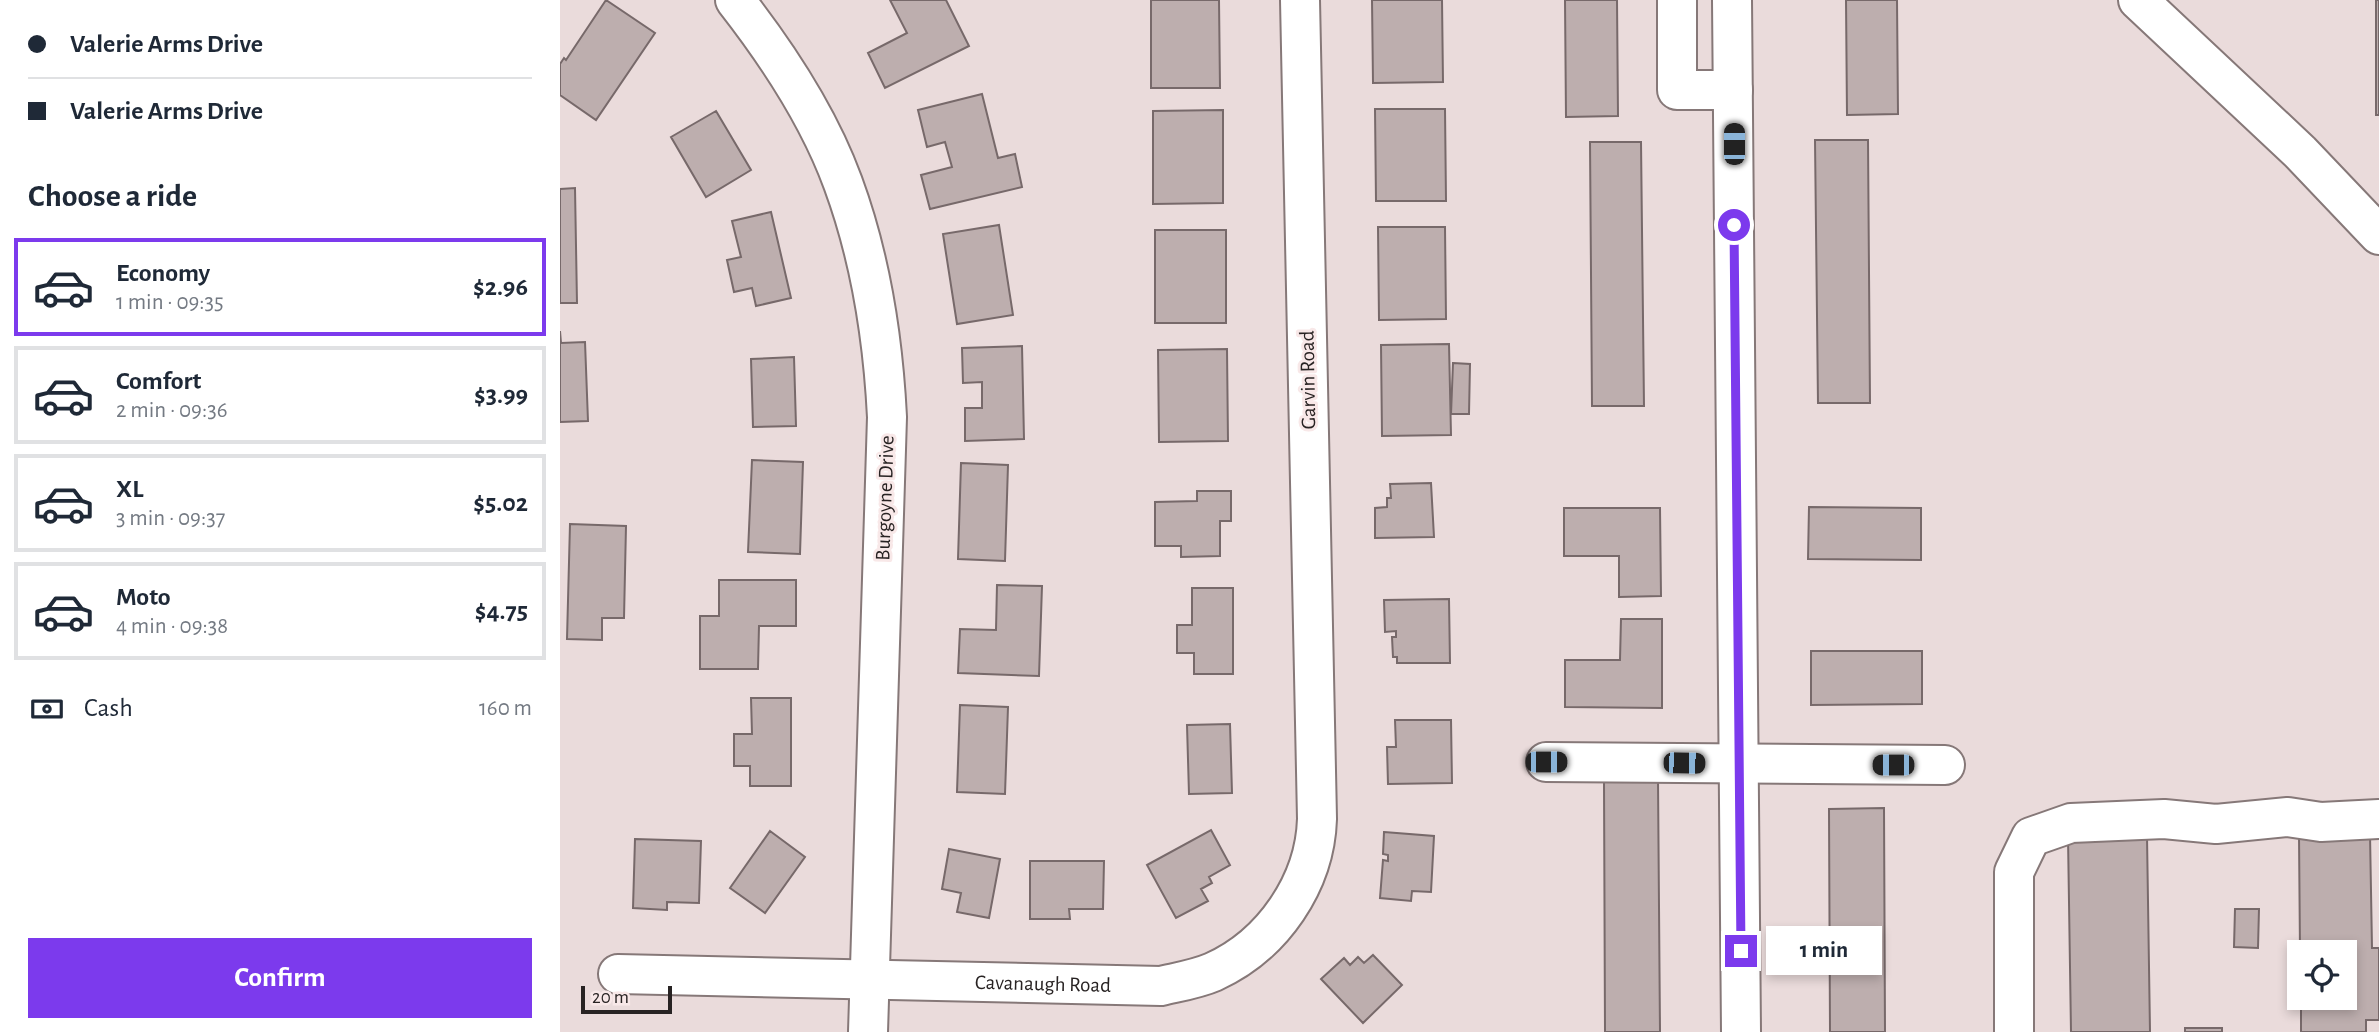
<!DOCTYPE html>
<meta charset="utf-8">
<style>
:root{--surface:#fff;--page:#f6f6f7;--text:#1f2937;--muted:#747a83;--line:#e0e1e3;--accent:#7c3aed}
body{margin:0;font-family:"Alegreya Sans",sans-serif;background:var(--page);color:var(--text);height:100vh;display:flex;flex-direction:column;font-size:26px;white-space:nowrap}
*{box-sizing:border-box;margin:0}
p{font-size:23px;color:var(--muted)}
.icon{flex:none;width:38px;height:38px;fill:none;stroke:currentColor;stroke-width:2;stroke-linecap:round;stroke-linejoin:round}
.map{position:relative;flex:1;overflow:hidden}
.side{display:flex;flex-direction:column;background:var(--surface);width:560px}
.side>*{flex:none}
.banner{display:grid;align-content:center;height:154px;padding:0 28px;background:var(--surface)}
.controls{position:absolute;left:1727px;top:940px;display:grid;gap:14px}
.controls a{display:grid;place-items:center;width:70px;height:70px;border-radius:0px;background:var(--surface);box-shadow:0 4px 10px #0003;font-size:35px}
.scale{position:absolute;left:21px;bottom:18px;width:91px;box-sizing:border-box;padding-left:7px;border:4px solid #282323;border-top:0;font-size:19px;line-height:24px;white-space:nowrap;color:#282323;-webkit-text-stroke:5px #f8e8e8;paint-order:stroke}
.end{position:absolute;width:32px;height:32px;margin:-16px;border:9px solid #7c3aed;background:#fff;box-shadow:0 0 0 4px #fff}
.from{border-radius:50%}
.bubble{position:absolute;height:49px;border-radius:0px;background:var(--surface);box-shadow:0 4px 10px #0003;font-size:23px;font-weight:600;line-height:49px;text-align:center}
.car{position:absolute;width:21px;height:42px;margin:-21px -10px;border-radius:9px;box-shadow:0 0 5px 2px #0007;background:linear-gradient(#222 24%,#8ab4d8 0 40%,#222 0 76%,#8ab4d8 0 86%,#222 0)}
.banner b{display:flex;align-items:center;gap:24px;height:66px;font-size:26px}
.banner b+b{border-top:2px solid var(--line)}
.banner i{width:18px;height:18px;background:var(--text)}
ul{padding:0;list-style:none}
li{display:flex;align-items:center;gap:21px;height:98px;margin:0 14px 10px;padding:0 14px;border:4px solid var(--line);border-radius:0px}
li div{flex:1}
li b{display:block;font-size:26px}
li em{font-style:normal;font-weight:600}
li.on{border-color:var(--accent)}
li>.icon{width:63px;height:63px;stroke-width:1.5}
h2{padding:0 28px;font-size:32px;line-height:84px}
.pay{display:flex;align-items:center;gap:18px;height:77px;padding:0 28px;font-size:26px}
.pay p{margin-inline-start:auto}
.action{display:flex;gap:14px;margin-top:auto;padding:14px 28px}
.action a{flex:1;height:80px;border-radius:0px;background:var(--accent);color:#fff;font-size:28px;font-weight:600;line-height:80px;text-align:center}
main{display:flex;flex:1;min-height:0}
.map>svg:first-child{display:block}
</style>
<main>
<section class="side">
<div class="banner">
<b><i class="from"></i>Valerie Arms Drive</b>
<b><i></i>Valerie Arms Drive</b>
</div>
<h2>Choose a ride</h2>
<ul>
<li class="on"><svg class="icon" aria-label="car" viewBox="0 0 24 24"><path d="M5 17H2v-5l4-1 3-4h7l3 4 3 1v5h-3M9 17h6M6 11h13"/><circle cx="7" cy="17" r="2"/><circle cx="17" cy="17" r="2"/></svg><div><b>Economy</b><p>1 min · 09:35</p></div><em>$2.96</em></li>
<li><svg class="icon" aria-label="car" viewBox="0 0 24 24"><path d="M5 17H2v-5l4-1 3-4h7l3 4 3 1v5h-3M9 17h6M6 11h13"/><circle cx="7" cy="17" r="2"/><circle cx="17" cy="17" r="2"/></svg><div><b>Comfort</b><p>2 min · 09:36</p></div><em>$3.99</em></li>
<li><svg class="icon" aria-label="car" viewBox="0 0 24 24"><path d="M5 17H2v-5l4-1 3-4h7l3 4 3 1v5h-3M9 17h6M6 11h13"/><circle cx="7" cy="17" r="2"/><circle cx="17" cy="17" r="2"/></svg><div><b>XL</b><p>3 min · 09:37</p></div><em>$5.02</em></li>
<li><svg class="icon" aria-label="car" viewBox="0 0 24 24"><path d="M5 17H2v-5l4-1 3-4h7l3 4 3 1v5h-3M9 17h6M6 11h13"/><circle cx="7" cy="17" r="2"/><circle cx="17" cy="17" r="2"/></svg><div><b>Moto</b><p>4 min · 09:38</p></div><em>$4.75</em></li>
</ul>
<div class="pay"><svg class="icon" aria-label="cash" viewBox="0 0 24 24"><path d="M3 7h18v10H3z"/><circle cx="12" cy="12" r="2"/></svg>Cash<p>160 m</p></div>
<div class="action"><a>Confirm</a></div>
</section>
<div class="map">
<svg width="1819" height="1032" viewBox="0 0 1819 1032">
<rect width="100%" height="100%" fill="#eadbdb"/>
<path fill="#bdaeae" stroke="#77696a" stroke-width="2" d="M46,0L95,33L36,120L0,95V64L4,58L6,60Z
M330,0H386L409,46L325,88L308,53L347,33Z
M591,0H659L660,88H591Z
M812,0H882L883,82L813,83Z
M1005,0H1057L1058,116L1006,117Z
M1286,0H1337L1338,114L1287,115Z
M1816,0H1819V115H1816Z
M422,94L438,158L455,154L462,187L370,209L361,175L392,167L385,142L367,147L358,110Z
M815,109H885L886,201H816Z
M663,110V203L593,204V111Z
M156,111L191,170L146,197L111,137Z
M1255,140H1308L1310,403H1258Z
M1030,142H1081L1084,406H1032Z
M15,188L17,303H0V189Z
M211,212L231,298L196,306L192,288L174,292L167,260L181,257L172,221Z
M439,225L453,315L397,324L383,234Z
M818,227H885L886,319L819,320Z
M595,230H666V323H595Z
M0,331L1,343L25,342L28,421L0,422Z
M889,344L891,435L822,436L821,345Z
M462,346L464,439L405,441V408H422V382L403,383L402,348Z
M667,349L668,441L599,442L598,350Z
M234,357L236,426L193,427L191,359Z
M893,363L910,364L909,414H891Z
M192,460L243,462L240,554L188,552Z
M401,463L448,465L445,561L398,559Z
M871,483L874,537L815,538V508L827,507V498H831L830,484Z
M637,491H671V521H660V556L621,557V546H595V502L637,501Z
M1249,507L1361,508V560L1248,559Z
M1004,508H1100L1101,596L1059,597V556H1004Z
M10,524L66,526L64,618H42V640L7,639Z
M159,580H236V626H199L198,669H140V616H159Z
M437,585L482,586L479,676L398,673L400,629L436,630Z
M632,588H673V674H634V653H617V625H632Z
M889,599L890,663H837V657H833L832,637H836V631L825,632L824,600Z
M1061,619H1102V708L1005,707V660H1060Z
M1251,651H1362V704L1251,705Z
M191,698H231V786H190V766H174V734H192Z
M400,705L448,707L445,794L397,792Z
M835,720H891L892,783L828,784L827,747H836Z
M670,724L672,793L629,794L627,725Z
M1098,780L1100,1032H1045L1044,781Z
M1324,808L1325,1032H1270L1269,809Z
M651,830L670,865L649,877L652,883L641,889L648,901L616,918L587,865Z
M210,831L245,857L205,913L170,888Z
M824,832L874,836L871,892L852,891L851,901L820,898L823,860L828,861V855L823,854Z
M1810,834L1812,948H1819V1020H1806V1032H1741V998H1785V952H1740L1739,835Z
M1587,836L1590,1032H1511L1508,837Z
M75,839L141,841L139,903L107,902V910L73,908Z
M389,849L440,859L429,918L397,912L401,893L382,889Z
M470,861H544L543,909H509L510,919H470Z
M1675,909H1699L1698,948L1674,947Z
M813,955L842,985L803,1023L761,979L784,958L790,965L798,957L804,963Z
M1625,1028H1662V1032H1625Z"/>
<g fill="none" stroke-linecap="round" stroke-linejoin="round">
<defs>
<g id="minor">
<path d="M175,0C218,55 259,117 283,183C311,259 323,337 327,417L308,1032"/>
<path d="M1117,0V90H1173"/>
<path d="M1172,0L1181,1032"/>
<path d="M1578,0L1740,152L1819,235"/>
<path d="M986,762L1385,765"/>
<path id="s1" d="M58,974L601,986C618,982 637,979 653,972C713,945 755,883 757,819L740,0"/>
<path d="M1454,1032V872L1471,837L1511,823L1604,819L1656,824L1728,817L1761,822L1819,819"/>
</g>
</defs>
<use href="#minor" stroke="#867878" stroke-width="42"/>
<use href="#minor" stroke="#fff" stroke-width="38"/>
</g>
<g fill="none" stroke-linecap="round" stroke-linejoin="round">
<path stroke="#7c3aed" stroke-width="9" d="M1174,225L1181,951"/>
</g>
<g text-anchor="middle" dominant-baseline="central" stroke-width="6" stroke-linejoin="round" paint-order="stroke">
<g font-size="21" fill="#282323" stroke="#f8e8e8">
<text transform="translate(748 380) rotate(-91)">Garvin Road</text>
<text transform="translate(325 498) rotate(-88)">Burgoyne Drive</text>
<text stroke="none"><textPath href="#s1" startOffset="425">Cavanaugh Road</textPath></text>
</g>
</g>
</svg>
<div class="controls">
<a><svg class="icon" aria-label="locate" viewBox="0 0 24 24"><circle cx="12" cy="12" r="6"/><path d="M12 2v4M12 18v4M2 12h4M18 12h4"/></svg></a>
</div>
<div class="scale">20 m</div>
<i class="end from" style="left:1174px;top:225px"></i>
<i class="end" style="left:1181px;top:951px"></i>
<div class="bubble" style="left:1206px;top:926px;width:116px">1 min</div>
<i class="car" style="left:1174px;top:144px;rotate:0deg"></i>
<i class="car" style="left:986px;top:762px;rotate:90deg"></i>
<i class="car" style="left:1124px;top:763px;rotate:91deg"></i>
<i class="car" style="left:1333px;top:765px;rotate:270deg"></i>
</div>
</main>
